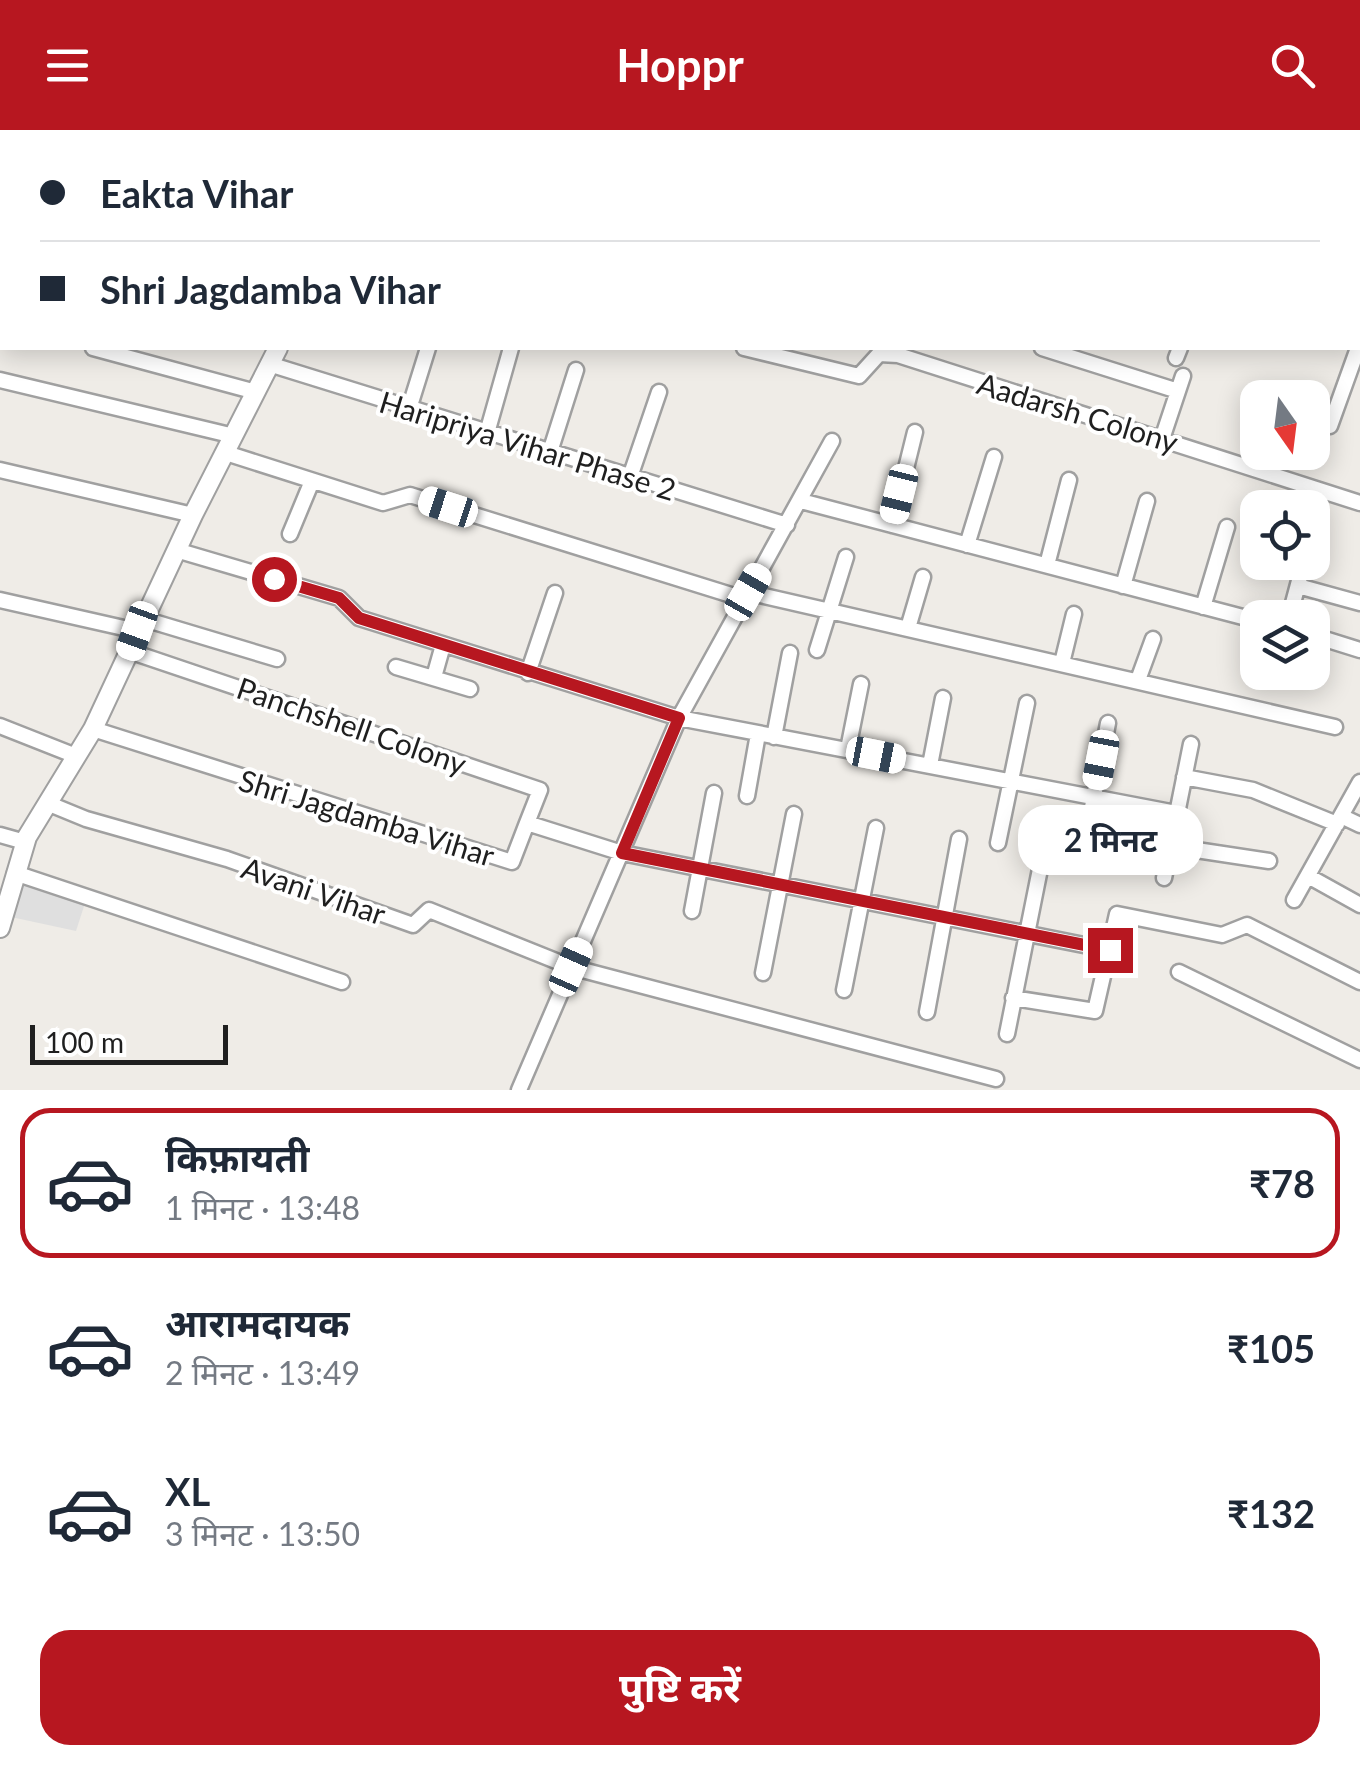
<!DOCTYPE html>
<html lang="hi">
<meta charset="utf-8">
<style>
:root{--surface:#fff;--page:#f2f2f3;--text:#1f2937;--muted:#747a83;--line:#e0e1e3;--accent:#b71720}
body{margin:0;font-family:Lato,"Noto Sans Devanagari",sans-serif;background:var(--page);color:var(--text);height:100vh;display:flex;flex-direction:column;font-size:38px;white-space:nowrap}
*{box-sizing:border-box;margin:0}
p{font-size:32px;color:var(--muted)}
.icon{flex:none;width:55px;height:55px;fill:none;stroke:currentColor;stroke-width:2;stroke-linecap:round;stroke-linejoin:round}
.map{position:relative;height:960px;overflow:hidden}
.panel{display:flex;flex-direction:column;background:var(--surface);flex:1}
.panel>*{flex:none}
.banner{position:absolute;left:0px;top:0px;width:1360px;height:220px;box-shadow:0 5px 25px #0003;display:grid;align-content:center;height:220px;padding:0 40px;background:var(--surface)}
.needle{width:65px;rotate:166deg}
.fabs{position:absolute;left:1240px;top:250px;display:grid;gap:20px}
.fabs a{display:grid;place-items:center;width:90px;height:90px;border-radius:20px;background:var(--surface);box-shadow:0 5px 25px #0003;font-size:50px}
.scale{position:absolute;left:30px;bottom:25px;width:198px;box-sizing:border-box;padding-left:10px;border:5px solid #1f1f1f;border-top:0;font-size:28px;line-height:35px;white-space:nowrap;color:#1f1f1f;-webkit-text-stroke:8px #fff;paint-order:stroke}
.end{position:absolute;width:45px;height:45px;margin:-22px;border:12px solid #b71720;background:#fff;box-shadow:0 0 0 5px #fff}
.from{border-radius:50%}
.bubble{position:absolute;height:70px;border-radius:30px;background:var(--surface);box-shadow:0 5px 25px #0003;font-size:32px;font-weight:700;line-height:70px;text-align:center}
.car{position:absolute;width:30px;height:60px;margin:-30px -15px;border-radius:12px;box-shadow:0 0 8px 2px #0007;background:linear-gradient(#fff 24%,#345 0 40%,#fff 0 76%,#345 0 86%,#fff 0)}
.banner b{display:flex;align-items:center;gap:35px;height:95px;font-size:38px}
.banner b+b{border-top:2px solid var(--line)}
.banner i{width:25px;height:25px;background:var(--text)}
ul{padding:18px 0 0;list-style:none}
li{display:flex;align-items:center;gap:30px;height:150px;margin:0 20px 15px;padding:0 20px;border:5px solid transparent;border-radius:30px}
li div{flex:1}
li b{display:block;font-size:38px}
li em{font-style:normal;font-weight:700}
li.selected{border-color:var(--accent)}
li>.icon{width:90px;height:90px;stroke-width:1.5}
.button{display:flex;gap:20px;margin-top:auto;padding:20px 40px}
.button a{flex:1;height:115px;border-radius:30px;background:var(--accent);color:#fff;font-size:40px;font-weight:700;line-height:115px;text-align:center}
header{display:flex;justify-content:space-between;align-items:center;height:130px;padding:0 40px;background:var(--accent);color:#fff;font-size:45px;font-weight:700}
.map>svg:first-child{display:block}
</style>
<header><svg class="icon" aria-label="menu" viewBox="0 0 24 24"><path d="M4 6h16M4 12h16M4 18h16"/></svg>Hoppr<svg class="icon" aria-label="search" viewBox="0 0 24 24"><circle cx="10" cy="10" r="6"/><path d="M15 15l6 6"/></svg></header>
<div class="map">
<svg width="1360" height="960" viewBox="0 0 1360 960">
<rect width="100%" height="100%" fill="#efece7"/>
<path fill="#dfdfdf" d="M20,751L86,770L76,801L11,787Z"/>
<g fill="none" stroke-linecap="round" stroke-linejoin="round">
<defs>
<path id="minor" d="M3,0L10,2
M753,0L760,2
M1072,0L1078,2
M1359,0H1360
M805,2L807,0
M1257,2L1258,0
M0,96L2,97
M1358,104H1360
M0,194L2,195
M93,218L256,262
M744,218L859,246L879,224L898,225L1360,373
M1042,218L1178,261
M1176,228L1180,218
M269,234L787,395
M0,250L234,306
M409,279L428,218
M1330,296L1358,218
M487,303L511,218
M1162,309L1183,246
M550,322L576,240
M226,323L383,373L410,365L744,469
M0,340L193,385
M630,347L659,262
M801,371L1258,491
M892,395L915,302
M290,404L312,351
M967,415L994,327
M176,420L339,468L359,488L679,588L1176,683
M1047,435L1069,350
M1123,456L1147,371
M1298,456L1360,473
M747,462L1335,597
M0,470L137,501
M1203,477L1227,397
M1289,488L1304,432
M144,489L277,529
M908,498L923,447
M1312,505L1360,520
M817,520L846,427
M129,521L540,660L527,693
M1062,533L1074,484
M396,537L470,559
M528,543L555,463
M434,547L443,515
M1138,550L1153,509
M0,596L76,626
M93,599L512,732L527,693L622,723L1109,820L1117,784L1222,805L1247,795L1360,852
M774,607L790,523
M848,619L861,554
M930,635L943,568
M1184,647L1253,660L1337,694
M747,666L758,604
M47,673L86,689L227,729L413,795L429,780L571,837L996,949
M1341,686L1360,695
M0,705L25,712
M998,713L1027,573
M1170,716L1269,731
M1082,730L1108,593
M15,743L342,852
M1308,746L1360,775
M1164,748L1191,614
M1294,770L1360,652
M692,781L714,663
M1179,842L1360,930
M763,843L794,684
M844,860L876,698
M1013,868L1095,881L1109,820
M927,882L959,709
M1007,904L1042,729
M519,960L679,588L832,311"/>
<path id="tertiary" d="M462,2L464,0
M0,798L27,707L93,599L193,385L278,218"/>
</defs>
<use href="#minor" stroke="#a0a0a0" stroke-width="19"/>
<use href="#tertiary" stroke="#a0a0a0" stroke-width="22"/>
<use href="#minor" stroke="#fff" stroke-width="14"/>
<use href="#tertiary" stroke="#fff" stroke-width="18"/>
</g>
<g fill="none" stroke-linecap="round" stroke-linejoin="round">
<path stroke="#b71720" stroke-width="12" d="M274,449L339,468L359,488L679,588L622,723L1110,820"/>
</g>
<g text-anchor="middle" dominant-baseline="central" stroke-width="8" stroke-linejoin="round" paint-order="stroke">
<g font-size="30" fill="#1f1f1f" stroke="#fff">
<text transform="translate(1078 282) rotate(17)">Aadarsh Colony</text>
<text transform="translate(528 315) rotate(17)">Haripriya Vihar Phase 2</text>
<text transform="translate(352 595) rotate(19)">Panchshell Colony</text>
<text transform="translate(367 687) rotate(17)">Shri Jagdamba Vihar</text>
<text transform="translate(314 760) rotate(19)">Avani Vihar</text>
</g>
</g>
</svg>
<div class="fabs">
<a><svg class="needle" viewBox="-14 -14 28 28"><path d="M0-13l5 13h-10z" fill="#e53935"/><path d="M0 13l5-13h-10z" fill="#747a83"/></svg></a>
<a><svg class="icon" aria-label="locate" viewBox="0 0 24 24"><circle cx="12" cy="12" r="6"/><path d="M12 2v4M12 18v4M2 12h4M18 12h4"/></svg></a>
<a><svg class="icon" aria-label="layers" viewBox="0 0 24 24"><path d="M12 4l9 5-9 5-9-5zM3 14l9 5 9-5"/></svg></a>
</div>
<div class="scale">100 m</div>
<i class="end from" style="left:274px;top:449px"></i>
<i class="end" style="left:1110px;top:820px"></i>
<div class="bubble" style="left:1018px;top:675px;width:185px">2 मिनट</div>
<i class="car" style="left:899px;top:364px;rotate:194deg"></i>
<i class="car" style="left:448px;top:377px;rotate:288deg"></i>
<i class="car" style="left:748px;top:462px;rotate:30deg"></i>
<i class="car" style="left:137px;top:501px;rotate:200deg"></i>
<i class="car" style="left:876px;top:625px;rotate:101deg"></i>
<i class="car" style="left:1101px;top:630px;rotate:191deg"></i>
<i class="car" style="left:571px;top:837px;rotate:24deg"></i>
<div class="banner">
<b><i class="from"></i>Eakta Vihar</b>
<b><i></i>Shri Jagdamba Vihar</b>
</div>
</div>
<section class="panel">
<ul>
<li class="selected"><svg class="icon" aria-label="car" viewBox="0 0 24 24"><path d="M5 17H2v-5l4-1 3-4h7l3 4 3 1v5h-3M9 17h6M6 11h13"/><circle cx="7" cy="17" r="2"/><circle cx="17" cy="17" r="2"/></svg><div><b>किफ़ायती</b><p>1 मिनट · 13:48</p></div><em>₹78</em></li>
<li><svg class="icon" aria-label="car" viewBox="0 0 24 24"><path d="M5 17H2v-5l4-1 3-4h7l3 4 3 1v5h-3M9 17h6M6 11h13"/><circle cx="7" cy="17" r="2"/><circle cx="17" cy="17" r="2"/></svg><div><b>आरामदायक</b><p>2 मिनट · 13:49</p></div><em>₹105</em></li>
<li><svg class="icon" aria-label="car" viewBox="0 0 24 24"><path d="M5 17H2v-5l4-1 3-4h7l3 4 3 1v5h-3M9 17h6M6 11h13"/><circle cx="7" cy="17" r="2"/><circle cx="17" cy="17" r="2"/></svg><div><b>XL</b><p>3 मिनट · 13:50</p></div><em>₹132</em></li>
</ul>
<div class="button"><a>पुष्टि करें</a></div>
</section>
